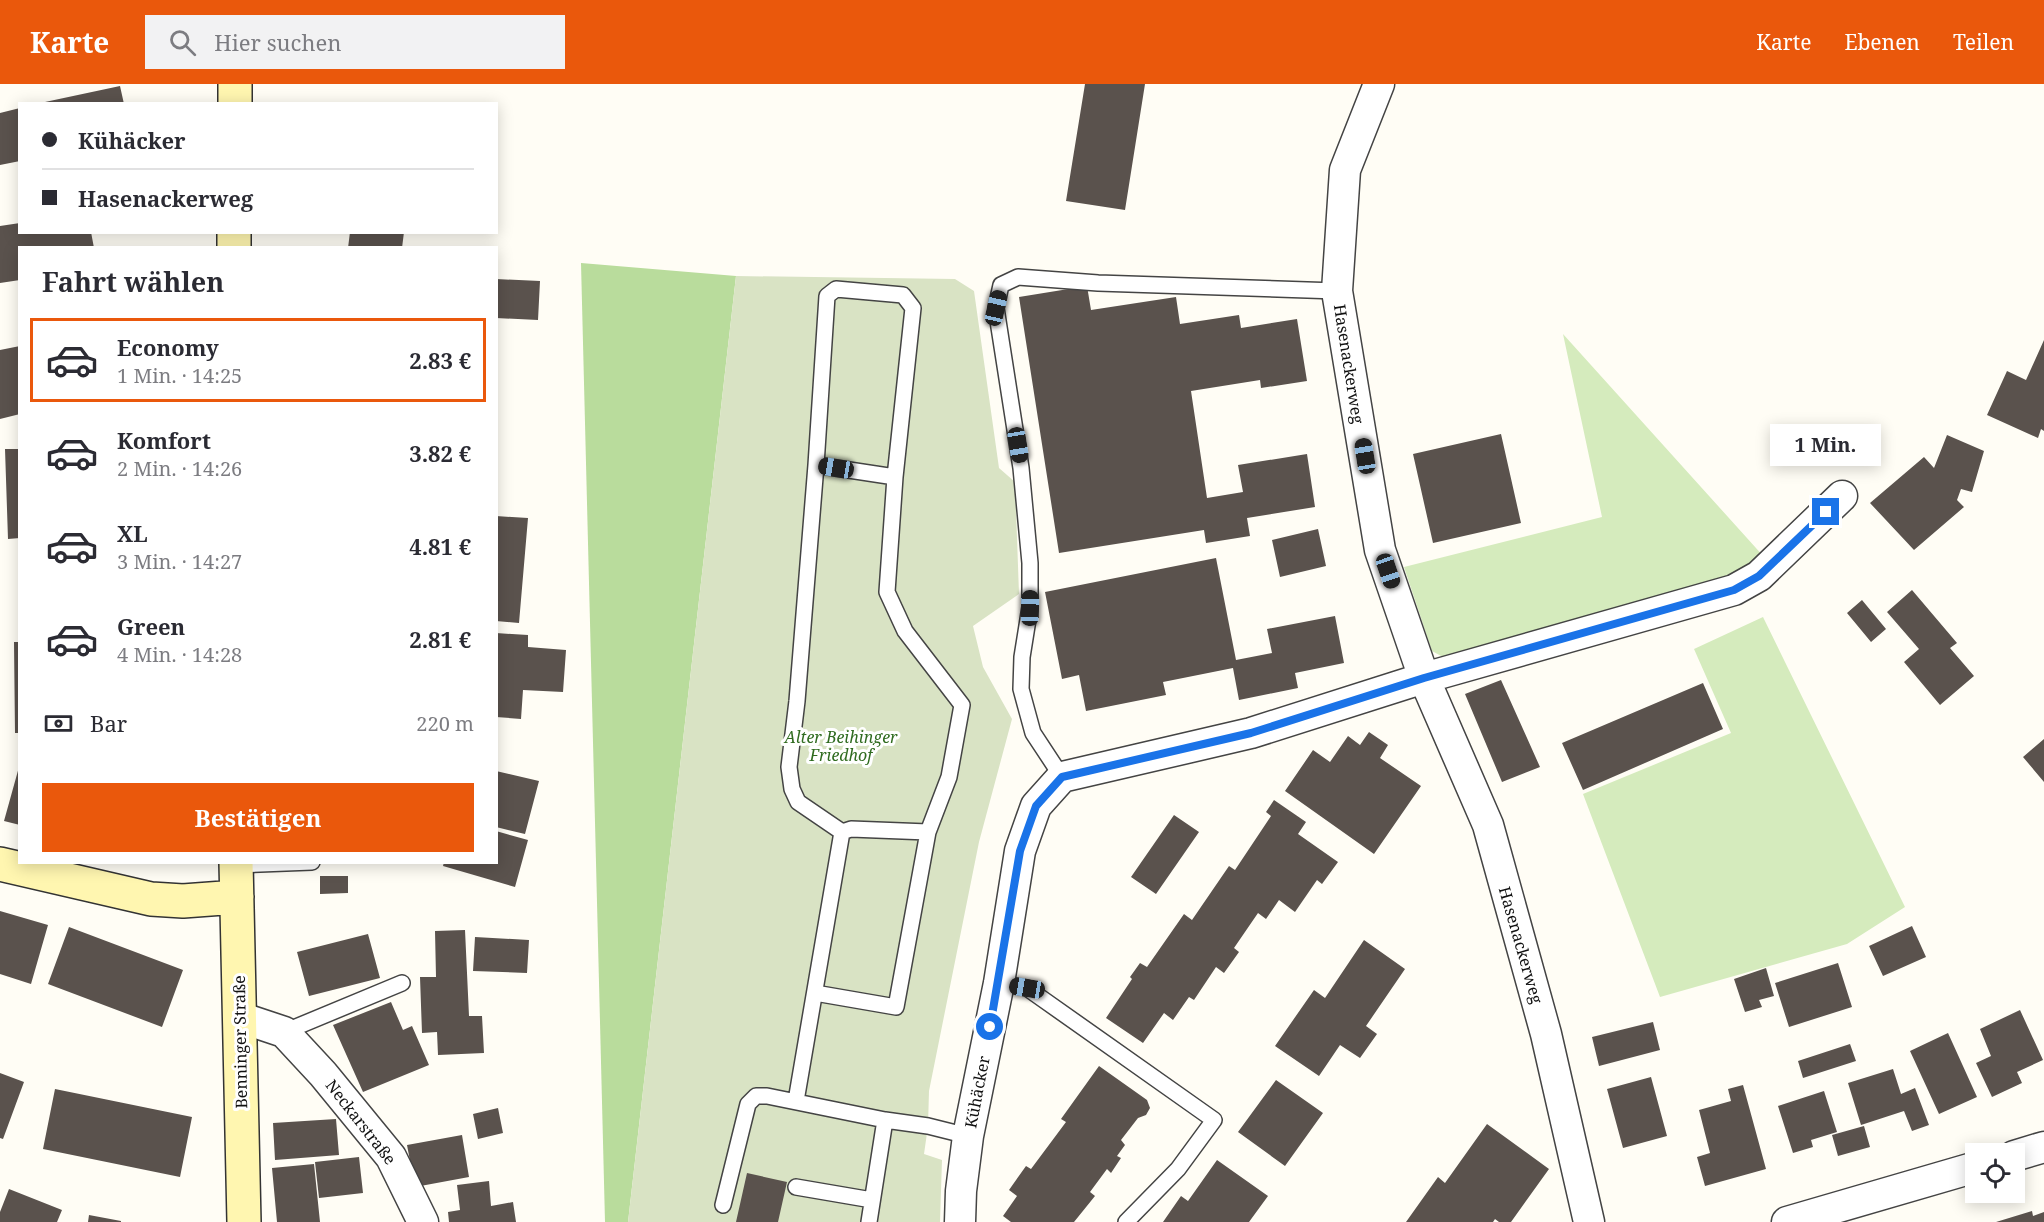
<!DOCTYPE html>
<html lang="de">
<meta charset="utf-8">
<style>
:root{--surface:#fff;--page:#f2f2f3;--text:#2b2b33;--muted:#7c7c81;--line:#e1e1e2;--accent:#ea580c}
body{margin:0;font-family:"Noto Serif",serif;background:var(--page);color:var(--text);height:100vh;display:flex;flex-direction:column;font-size:22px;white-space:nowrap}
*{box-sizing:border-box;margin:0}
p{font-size:20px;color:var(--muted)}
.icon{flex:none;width:33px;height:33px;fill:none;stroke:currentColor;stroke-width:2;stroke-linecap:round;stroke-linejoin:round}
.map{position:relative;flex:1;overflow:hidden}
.side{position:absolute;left:18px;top:162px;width:480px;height:618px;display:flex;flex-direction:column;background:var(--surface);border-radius:0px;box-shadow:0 3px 15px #0003}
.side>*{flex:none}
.guide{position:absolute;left:18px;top:18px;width:480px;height:132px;border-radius:0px;box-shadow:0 3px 15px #0003;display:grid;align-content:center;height:132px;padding:0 24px;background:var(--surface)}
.controls{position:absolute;left:1965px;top:1059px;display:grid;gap:12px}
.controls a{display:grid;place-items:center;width:60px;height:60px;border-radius:0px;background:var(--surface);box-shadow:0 3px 15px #0003;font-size:30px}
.end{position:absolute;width:27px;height:27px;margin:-14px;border:8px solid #1a73e8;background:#fff;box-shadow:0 0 0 3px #fff}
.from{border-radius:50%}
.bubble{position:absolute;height:42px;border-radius:0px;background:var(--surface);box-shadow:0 3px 15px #0003;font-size:20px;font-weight:700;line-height:42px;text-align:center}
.car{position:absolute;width:18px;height:36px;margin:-18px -9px;border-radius:8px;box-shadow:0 0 4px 2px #0007;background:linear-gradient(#222 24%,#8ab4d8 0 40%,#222 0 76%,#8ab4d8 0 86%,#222 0)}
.guide b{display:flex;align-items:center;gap:21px;height:57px;font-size:22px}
.guide b+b{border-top:2px solid var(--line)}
.guide i{width:15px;height:15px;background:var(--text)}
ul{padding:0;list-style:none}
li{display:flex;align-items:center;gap:18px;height:84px;margin:0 12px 9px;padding:0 12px;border:3px solid transparent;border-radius:0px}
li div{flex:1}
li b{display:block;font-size:22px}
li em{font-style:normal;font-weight:700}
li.current{border-color:var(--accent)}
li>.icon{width:54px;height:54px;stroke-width:1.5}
h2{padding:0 24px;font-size:27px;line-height:72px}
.pay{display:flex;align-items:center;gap:15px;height:66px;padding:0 24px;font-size:22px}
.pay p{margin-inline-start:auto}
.button{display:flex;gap:12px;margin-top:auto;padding:12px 24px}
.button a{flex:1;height:69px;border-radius:0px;background:var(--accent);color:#fff;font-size:24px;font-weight:700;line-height:69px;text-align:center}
header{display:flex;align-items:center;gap:36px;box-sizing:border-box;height:84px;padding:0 30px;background:var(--accent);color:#fff}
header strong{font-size:28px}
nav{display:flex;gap:33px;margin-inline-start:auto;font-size:21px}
.search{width:420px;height:54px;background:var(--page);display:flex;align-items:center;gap:15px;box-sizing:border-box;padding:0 21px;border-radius:0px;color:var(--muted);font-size:22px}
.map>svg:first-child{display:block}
</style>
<header>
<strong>Karte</strong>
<div class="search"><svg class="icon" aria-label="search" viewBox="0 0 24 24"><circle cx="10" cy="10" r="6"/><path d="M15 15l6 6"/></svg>Hier suchen</div>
<nav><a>Karte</a><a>Ebenen</a><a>Teilen</a></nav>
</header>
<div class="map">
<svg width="2044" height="1138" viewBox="0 0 2044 1138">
<rect width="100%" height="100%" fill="#fffdf5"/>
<path fill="#d5ebbd" d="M1563,250L1765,474L1740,496L1443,573L1432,567L1404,483L1602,433Z
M1763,533L1905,823L1847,860L1660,913L1583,710L1731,649L1694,565Z"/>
<path fill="#b9dc9c" d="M581,179L736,192L628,1138H605Z"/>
<path fill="#d9e3c4" d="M736,192L955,195L974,207L999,384L1015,398L1019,510L973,542L983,583L1012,635L979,758L929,1007L928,1042L924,1070L942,1076L940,1138H628Z"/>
<path fill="#5a524d" d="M1085,0H1145L1125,126L1066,117Z
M120,2L124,20H45V18Z
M20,24V77L0,81V29Z
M20,139V148H91L94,164H20V196L0,199V142Z
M350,148H404L402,164H348Z
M496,195L540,197L538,236L496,234Z
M1087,202L1091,226L1176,213L1180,240L1239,231L1241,244L1297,235L1307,297L1261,304L1260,296L1191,307L1207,414L1243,408L1238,381L1307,370L1315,423L1247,434L1250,452L1206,459L1204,446L1059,469L1019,213Z
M2044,256V347L2041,345L2038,354L1987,331L2007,287L2026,296Z
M20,262V330L0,335V266Z
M1501,350L1521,439L1433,459L1413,370Z
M1947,351L1984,367L1972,408L1961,405L1957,416L1964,423L1914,466L1870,419L1924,373L1934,384Z
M5,365H20V454L8,455Z
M496,432L528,434L519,539L496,537Z
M1318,445L1326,482L1280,493L1272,456Z
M1216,474L1236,576L1272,569L1267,545L1335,532L1344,579L1295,589L1298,604L1239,616L1233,584L1163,598L1166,611L1086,627L1079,591L1062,595L1045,508Z
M1912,506L1957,559L1950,564L1974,592L1940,621L1904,578L1919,565L1887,528Z
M1862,516L1886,545L1871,558L1847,529Z
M496,549L528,551V563L566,566L563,608L523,606L521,635L496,633Z
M14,558H20V649H15Z
M1501,596L1540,683L1502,698L1465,610Z
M1703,599L1723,645L1583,706L1562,659Z
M1369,648L1388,661L1380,674L1421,702L1374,770L1285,707L1313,666L1330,678L1348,652L1360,661Z
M2044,655V698L2023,673Z
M19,683H20V741L4,737Z
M496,687L539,697L525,750L496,743Z
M1274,716L1306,738L1298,750L1338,778L1322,800L1317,796L1295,828L1279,816L1266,835L1258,829L1234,864L1239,868L1224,889L1216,883L1194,916L1189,913L1173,936L1164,929L1143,959L1106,934L1132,895L1130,893L1140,879L1147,883L1184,830L1192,836L1229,782L1235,786L1271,732L1266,728Z
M1174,731L1199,748L1156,810L1131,793Z
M496,747L528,756L515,803L443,782L444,778H496Z
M320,792H348V809L320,810Z
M0,827L48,841L31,900L0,890Z
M1912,842L1926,873L1883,892L1869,862Z
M69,843L183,886L162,943L48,900Z
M465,846L469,932H482L484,969L438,971L437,948L422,949L420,893H436L435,847Z
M368,850L380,894L309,912L297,868Z
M475,853L529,856L527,889L473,887Z
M1364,856L1405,885L1366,942L1377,950L1360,974L1340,961L1319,992L1275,962L1314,906L1325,914Z
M1838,879L1852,923L1789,943L1775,899Z
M1766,884L1774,912L1759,916L1762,923L1745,928L1734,895Z
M391,918L403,946L412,942L429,981L363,1008L333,941Z
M2020,926L2043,976L2017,988L2022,999L1992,1013L1976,979L1991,972L1980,945Z
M1653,938L1660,966L1599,982L1592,953Z
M1948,949L1977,1013L1939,1030L1910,967Z
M1850,960L1856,977L1803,994L1798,977Z
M1099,982L1147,1016L1150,1024L1146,1031L1138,1034L1121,1056L1125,1061L1117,1072L1121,1074L1111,1089L1107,1085L1090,1108L1095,1112L1074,1138H1011L1003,1132L1017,1112L1009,1106L1026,1082L1031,1085L1066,1038L1061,1035Z
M1893,985L1901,1010L1915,1004L1929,1041L1912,1047L1904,1027L1861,1041L1848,999Z
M0,989L24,998L3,1055L0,1054Z
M1651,993L1667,1052L1623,1064L1607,1005Z
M1276,996L1323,1029L1285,1082L1238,1048Z
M1743,1001L1766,1085L1705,1102L1697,1073L1710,1069L1699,1026L1731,1017L1728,1005Z
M55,1005L192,1033L180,1093L43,1065Z
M1824,1007L1837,1048L1811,1056L1813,1063L1793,1069L1778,1022Z
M498,1024L503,1049L478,1055L473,1030Z
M336,1035L339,1071L275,1076L273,1039Z
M1487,1040L1549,1085L1511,1138H1499L1495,1135L1493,1138H1406L1438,1093L1445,1099Z
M1864,1042L1870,1063L1838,1072L1832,1051Z
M462,1051L469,1093L415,1103L407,1061Z
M359,1073L363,1109L319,1114L315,1078Z
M1217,1076L1268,1112L1249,1138H1163L1181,1112L1188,1117Z
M314,1080L320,1138H277L272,1084Z
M747,1089L787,1098L778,1138H736Z
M489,1097L491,1122L513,1118L516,1138H449L448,1128L460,1126L457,1101Z
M9,1105L62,1126L57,1138H0V1128Z
M2032,1127L2033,1132L2044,1128V1138H1996Z
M89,1131L121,1137V1138H88Z"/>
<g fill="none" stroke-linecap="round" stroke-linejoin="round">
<defs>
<path id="service" d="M816,381L895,393
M1062,693L1033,649L1021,605L1022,573L1030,523V479L1021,384L996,224L1001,201L1018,193L1098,199L1337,207
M236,781L312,778
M999,899L1027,904L1214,1036L1178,1085L1126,1138
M815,909L896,923L928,748L949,693L962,621L905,547L887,508L895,393L913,224L903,211L836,205L827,212L816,381L797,617L789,683L792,705L798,718L842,748
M284,948L402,899
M796,1017L842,748L851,745L928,748
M885,1036L928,1042L968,1052
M796,1103L872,1116
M723,1121L748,1020L756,1012H767L885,1036L869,1138"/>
<path id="minor" d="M1379,0L1345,86L1337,207L1380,466L1424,594L1488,741L1546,950L1589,1138
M239,933L284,948L323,990L391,1073L423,1138
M2014,1072L2044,1063
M960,1138L961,1107L968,1052L999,899L1020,767L1036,722L1062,693L1251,649L1424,594L1734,506L1759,492L1842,412
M1787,1138L1976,1083"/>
<path id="secondary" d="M235,20V0
M234,164V148
M236,778L244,1138
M0,780L151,815L183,817L237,813"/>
</defs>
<use href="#service" stroke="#444" stroke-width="18"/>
<use href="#minor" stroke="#444" stroke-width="33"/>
<use href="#secondary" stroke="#333" stroke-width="36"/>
<use href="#service" stroke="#fff" stroke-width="15"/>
<use href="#minor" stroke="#fff" stroke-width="30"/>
<use href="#secondary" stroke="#fff6b0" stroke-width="33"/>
</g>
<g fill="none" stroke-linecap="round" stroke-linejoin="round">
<path stroke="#1a73e8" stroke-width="8" d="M990,943L1020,767L1036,722L1062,693L1251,649L1424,594L1734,506L1759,492L1826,428"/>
</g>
<g text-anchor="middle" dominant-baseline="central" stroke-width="6" stroke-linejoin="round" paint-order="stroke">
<g font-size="16" fill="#111" stroke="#fff">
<text transform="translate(1349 280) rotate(81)">Hasenackerweg</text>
<text transform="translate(1521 861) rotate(74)">Hasenackerweg</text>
<text transform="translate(240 958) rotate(-91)">Benninger Straße</text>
<text transform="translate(977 1008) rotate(-79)">Kühäcker</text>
<text transform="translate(361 1038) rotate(52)">Neckarstraße</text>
</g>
<g font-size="16" font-style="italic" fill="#2f6b1f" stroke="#fff">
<text x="841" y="653">Alter Beihinger<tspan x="841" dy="18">Friedhof</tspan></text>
</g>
</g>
</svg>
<div class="controls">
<a><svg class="icon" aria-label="locate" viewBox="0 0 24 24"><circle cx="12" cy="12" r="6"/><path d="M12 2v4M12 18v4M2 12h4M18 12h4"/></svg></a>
</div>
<i class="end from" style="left:990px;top:943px"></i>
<i class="end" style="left:1826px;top:428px"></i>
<div class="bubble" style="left:1770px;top:340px;width:111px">1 Min.</div>
<i class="car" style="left:996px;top:224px;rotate:13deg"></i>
<i class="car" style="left:1018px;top:361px;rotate:171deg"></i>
<i class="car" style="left:1365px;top:372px;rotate:351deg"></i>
<i class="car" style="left:836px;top:384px;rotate:279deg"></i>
<i class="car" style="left:1388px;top:487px;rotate:161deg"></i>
<i class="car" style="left:1030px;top:524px;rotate:1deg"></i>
<i class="car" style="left:1027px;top:904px;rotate:279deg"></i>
<div class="guide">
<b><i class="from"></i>Kühäcker</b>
<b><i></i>Hasenackerweg</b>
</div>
<section class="side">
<h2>Fahrt wählen</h2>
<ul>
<li class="current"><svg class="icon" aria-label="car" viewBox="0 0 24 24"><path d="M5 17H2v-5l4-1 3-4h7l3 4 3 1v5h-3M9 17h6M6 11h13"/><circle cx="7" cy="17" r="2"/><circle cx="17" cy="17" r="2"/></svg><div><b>Economy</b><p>1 Min. · 14:25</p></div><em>2.83 €</em></li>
<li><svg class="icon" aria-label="car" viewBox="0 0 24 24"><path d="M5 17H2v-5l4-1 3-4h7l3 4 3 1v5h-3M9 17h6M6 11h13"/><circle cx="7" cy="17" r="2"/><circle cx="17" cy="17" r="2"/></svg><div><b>Komfort</b><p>2 Min. · 14:26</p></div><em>3.82 €</em></li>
<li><svg class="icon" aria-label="car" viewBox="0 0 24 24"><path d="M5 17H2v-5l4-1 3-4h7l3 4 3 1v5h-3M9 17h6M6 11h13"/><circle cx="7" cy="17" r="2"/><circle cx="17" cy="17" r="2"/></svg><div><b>XL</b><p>3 Min. · 14:27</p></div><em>4.81 €</em></li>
<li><svg class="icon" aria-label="car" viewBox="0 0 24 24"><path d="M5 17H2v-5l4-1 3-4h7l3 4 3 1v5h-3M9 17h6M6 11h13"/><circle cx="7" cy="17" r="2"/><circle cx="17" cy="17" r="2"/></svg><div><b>Green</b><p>4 Min. · 14:28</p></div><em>2.81 €</em></li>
</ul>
<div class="pay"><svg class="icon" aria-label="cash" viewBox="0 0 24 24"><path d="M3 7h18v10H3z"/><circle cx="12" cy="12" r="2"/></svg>Bar<p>220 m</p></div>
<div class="button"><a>Bestätigen</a></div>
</section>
</div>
